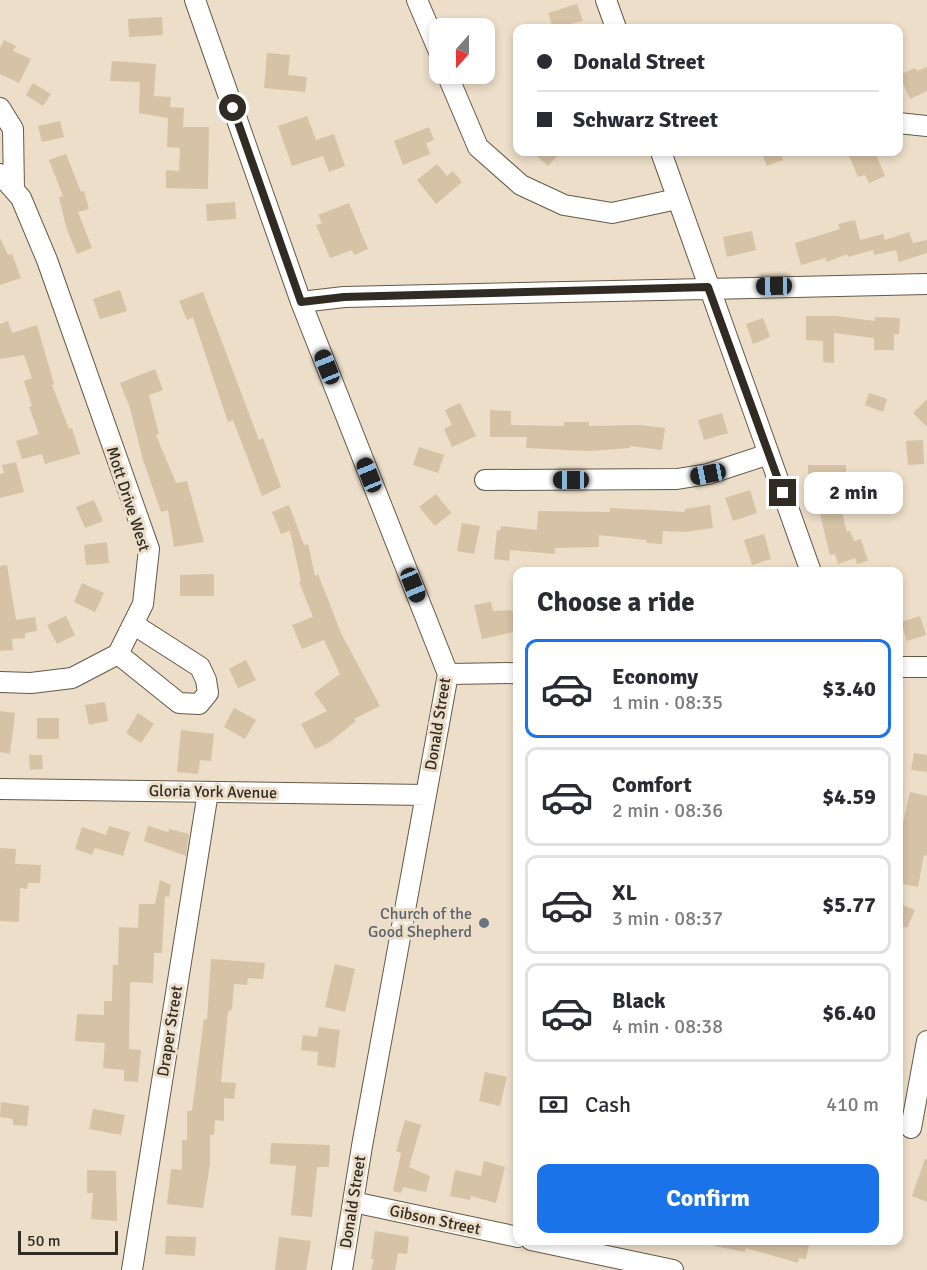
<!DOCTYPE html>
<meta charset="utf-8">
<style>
:root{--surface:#fff;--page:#f2f2f3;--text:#2b2b33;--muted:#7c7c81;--line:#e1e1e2;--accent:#1a73e8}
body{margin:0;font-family:Signika,sans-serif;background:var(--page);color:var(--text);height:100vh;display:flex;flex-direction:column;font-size:22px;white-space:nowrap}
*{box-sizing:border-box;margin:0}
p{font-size:20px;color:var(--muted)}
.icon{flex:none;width:33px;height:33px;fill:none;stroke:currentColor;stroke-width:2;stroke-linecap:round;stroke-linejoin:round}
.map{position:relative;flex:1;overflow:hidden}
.drawer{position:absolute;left:513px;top:567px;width:390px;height:678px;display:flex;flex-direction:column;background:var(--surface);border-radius:12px;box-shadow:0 3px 9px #0003}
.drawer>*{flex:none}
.hud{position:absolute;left:513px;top:24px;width:390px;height:132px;border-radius:12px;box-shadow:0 3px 9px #0003;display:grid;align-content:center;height:132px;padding:0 24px;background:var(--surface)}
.needle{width:39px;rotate:201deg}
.tools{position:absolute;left:429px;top:18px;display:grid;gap:12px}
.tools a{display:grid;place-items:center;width:66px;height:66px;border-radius:12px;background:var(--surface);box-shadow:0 3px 9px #0003;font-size:30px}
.scale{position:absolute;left:18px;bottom:15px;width:100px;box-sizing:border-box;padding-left:6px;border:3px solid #302b23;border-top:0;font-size:16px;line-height:21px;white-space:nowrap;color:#302b23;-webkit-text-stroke:4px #ecdec8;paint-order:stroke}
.end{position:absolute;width:27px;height:27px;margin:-14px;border:8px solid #302b23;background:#fff;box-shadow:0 0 0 3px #fff}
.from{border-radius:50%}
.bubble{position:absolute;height:42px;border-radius:12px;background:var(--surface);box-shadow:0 3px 9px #0003;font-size:20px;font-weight:700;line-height:42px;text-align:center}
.car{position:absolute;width:18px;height:36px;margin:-18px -9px;border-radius:8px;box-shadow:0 0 4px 2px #0007;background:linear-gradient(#222 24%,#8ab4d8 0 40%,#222 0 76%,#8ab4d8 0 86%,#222 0)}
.hud b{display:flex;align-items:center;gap:21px;height:57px;font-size:22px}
.hud b+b{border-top:2px solid var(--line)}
.hud i{width:15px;height:15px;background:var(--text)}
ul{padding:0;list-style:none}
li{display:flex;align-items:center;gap:18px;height:99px;margin:0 12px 9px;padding:0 12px;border:3px solid var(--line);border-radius:12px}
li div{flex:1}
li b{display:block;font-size:22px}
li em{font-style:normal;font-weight:700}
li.on{border-color:var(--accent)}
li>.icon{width:54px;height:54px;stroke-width:1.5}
h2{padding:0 24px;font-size:27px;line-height:72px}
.pay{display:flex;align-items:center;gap:15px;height:66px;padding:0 24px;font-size:22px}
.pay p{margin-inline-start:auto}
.primary-button{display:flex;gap:12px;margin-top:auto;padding:12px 24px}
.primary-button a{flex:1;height:69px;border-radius:12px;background:var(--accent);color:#fff;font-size:24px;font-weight:700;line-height:69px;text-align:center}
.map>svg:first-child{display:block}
</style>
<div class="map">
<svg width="927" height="1270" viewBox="0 0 927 1270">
<rect width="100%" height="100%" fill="#ecdec8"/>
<path fill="#d6c2a4" d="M577,4L583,21L553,28L548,13Z
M162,17L163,35L129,37L128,19Z
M4,40L16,46L13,51L31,59L19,83L0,74V48Z
M267,53L290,55L288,75L307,77L305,92L264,88Z
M112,61L156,64L154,96L171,97L170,107L184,108L183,127H209L208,189L166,188V170L179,171L180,148L167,147L168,118L139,113L140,82L110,81Z
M927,67V91L910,99L899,75L915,68L917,71Z
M33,83L51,94L43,106L26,95Z
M307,116L316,140L334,134L345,166L329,172L323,156L292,166L278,126Z
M60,121L64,137L42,142L38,126Z
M429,127L434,140L426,143L430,154L403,165L394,141Z
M532,152H561L548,166Z
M761,152H780L783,160L767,166Z
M858,152H875L885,176L869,183L865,175L858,177L849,156Z
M66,154L81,192L84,191L89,209L78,212L92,248L77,254L66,227L59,197L63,196L49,160Z
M437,164L447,176L453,171L462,182L436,204L417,180Z
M235,202L236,219L207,221L206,204Z
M349,203L368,249L354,255L352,250L330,258L316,225L322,223L318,215Z
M855,220L860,240L883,234L885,240L909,232L913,243L927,240V253L899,262L896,250L874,255L873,250L848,257L847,254L827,262L825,258L801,265L795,243L840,229L838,224Z
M752,231L756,250L727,257L723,237Z
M0,238L8,255L12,254L21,278L0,285Z
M120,290L127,311L100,319L93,299Z
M203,292L259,440L263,438L281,487L262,496L233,420L228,422L193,317L187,320L179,301Z
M806,316H837L875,321V317L900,318L899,334H894V350H874V338L834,333V363L823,362V341L806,340Z
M763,318L770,337L753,344L746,324Z
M8,321L12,333L37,325L54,384L52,385L69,429L72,428L80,454L45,464L42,454L22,459L16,441L39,434L29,407L32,406L24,381L32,378L24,355L0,359V324Z
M155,369L163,390L149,395L159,434L156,435L176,483L187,481L204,542L174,547L168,510L161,512L143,460L130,408L120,383Z
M869,393L887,399L883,412L865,405Z
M927,399V427L913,413Z
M460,403L476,436L452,447L444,429L452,425L445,410Z
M490,410L511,411V425L564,426V422H589V426L640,425L665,428L662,450L630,446V448L589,451L526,448L527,437H490Z
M722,413L728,433L704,440L698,420Z
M923,440L924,464L908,465L906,441Z
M419,447L444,455L438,473L413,465Z
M16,462L24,492L0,498V474L4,473L2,465Z
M808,465H846V485H835L847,532L850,531L854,541L861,539L868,561L857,564L855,558L838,564L835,554L830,555L813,485H808Z
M750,490L757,513L733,521L725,498Z
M436,494L451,513L435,526L419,507Z
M94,500L103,521L85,528L76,507Z
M289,505L304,545L308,544L315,576L318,574L341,633L380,706L354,719L356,721L330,742L315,749L301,724L327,711L314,693L340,674L324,640L302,649L292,625L313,617L299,582L301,581L290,531L281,534L272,512Z
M710,505L713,528L686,532L663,531L662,544L646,543L647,540L599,535V547L555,548V554L510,550L509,561L494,559L497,530L500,531L501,526L537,530L538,511L610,512V508L685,512V509Z
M462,523L480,526L474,554L457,551Z
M764,534L771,559L752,565L744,540Z
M107,542L109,563L86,565L84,545Z
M7,565L16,620L35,617L37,631L25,633V638L12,639L13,650L0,651V566Z
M214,574V596H180V575Z
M82,583L104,593L95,612L74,602Z
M491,602L493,611L518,610V631L482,639L474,605Z
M66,616L75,635L57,644L47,625Z
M920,616L926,635L907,641L901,622Z
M246,660L256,680L238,688L229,669Z
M105,702L108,721L89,725L85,705Z
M234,708L256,720L245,739L224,727Z
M0,711L15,713L10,754L0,752Z
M138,713L154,724L141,743L126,733Z
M37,718H59V739H37Z
M181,730L214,734L211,761L200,760L198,774L177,772Z
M914,753L927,755V772L911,770Z
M29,755H42L43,769L30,770Z
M910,792L927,796V856L924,855L918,887L898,883V845Z
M109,826L130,832L123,856L95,848L92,855L75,849L82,827L106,835Z
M148,826L168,832L169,829L189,834L186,856L144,841Z
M0,848L16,849L15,864L41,865L40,883H28L27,889L20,888L19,922L0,921Z
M160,880L171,885L169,897L165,896L162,953H154L153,983L130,982L129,1049L141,1050L138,1082L124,1081V1070L103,1068L105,1043L75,1041L77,1014L104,1015V1001H112L113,965H118L119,927L138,928L139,904H155Z
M898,903L915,910L907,928L898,924Z
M211,959L265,963L263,979L248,978L247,985L234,984L232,1009L228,1012L221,1082L236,1083L234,1099L224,1098V1121L215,1120L214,1135H210V1164L203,1208L167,1204L171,1169L182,1170V1140H187V1111H192L204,1019L207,1020Z
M335,964L355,969L345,1012L325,1007Z
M319,1027L340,1030L335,1068L317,1065L318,1052L301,1050L303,1035L317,1037Z
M485,1072L507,1077L500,1106L479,1101Z
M1,1102L29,1106L27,1126L13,1125V1119L0,1117Z
M93,1109L125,1115L121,1135L89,1129Z
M405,1120L421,1125L409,1167L430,1176L426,1192L403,1187L401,1193L393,1191L401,1153L396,1151Z
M271,1143L330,1145L329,1167H317L312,1217L291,1215L296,1166L270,1164Z
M925,1159H927V1202L912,1196Z
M484,1161L505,1167L496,1203L471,1196L470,1200L450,1196L455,1170L481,1176Z
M87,1170L116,1171L117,1221L91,1219L93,1193H87Z
M375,1231L409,1237L407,1254L398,1253L395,1270H371L374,1259H371Z
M166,1236L196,1237L195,1256L165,1254Z
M279,1237L311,1241L306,1270H275Z
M714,1240H810L806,1259L799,1258L798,1263L746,1248L745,1252L714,1246Z"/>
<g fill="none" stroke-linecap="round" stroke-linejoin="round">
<defs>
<path id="minor" d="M195,0L301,302L448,674L362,1146L342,1270
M417,0L440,54
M606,0L616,28
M447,74L478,147L521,185L564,205L612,213L677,199
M0,108L13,129L14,190
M898,123L927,126
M661,152L811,572
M0,174L21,198L47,260L149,549L143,604L118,654L72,678L31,683L0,682
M301,302L344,297L927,284
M485,480L677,479L708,474L769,454
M118,654L179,703L199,704L208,693L206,680L200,667L133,624
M898,667H927
M448,674L518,673
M0,789L426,795
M911,1128L927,1041
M353,1202L518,1237
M531,1240L673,1270
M132,1270L208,792"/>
</defs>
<use href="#minor" stroke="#665947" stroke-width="22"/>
<use href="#minor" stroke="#fff" stroke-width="20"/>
</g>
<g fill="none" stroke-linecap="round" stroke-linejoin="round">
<path stroke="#302b23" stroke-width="8" d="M233,108L301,302L344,297L708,287L783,493"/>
</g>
<circle fill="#6b7280" stroke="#ecdec8" stroke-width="2" cx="484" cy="923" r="6"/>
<g text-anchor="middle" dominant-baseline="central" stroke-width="6" stroke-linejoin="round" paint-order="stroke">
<g font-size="16" fill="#302b23" stroke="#ecdec8">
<text transform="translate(128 499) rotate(72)">Mott Drive West</text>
<text transform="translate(438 724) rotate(-81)">Donald Street</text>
<text transform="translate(213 792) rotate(1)">Gloria York Avenue</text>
<text transform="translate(170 1031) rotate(-81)">Draper Street</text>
<text transform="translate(353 1202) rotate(-81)">Donald Street</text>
<text transform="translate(435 1220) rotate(12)">Gibson Street</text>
</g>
<g font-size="16" fill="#5b616d" stroke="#ecdec8" text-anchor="end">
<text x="472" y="914">Church of the<tspan x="472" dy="18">Good Shepherd</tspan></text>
</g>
</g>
</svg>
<div class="tools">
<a><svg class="needle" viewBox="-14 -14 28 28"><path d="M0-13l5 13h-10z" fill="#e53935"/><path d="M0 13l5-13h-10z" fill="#7c7c81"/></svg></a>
</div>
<div class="scale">50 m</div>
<i class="end from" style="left:233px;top:108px"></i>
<i class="end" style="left:783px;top:493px"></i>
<div class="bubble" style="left:804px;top:472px;width:99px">2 min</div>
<i class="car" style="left:774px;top:286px;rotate:269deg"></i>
<i class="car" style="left:327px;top:367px;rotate:338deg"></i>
<i class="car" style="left:708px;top:474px;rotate:259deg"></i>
<i class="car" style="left:369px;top:475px;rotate:338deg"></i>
<i class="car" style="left:571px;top:480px;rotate:270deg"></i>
<i class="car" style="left:413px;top:585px;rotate:158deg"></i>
<div class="hud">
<b><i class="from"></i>Donald Street</b>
<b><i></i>Schwarz Street</b>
</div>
<section class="drawer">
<h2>Choose a ride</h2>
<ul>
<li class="on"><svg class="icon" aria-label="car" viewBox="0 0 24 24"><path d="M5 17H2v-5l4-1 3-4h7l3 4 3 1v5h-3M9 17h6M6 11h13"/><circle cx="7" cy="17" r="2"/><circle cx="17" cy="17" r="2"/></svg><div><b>Economy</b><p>1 min · 08:35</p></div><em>$3.40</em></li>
<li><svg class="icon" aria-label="car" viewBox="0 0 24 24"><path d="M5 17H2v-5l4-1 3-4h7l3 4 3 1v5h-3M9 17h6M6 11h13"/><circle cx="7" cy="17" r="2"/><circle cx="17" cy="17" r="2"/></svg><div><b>Comfort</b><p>2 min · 08:36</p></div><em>$4.59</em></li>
<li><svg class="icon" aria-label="car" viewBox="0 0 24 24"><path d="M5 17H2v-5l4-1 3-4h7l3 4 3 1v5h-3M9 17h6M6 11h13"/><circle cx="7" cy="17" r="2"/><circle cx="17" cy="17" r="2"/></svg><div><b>XL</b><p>3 min · 08:37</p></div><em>$5.77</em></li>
<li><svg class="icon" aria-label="car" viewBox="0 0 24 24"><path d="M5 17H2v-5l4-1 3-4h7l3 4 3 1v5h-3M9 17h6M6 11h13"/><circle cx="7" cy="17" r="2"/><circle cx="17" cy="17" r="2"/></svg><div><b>Black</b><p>4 min · 08:38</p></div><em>$6.40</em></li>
</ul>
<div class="pay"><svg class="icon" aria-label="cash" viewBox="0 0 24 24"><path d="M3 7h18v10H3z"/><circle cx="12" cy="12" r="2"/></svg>Cash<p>410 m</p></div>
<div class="primary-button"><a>Confirm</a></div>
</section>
</div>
